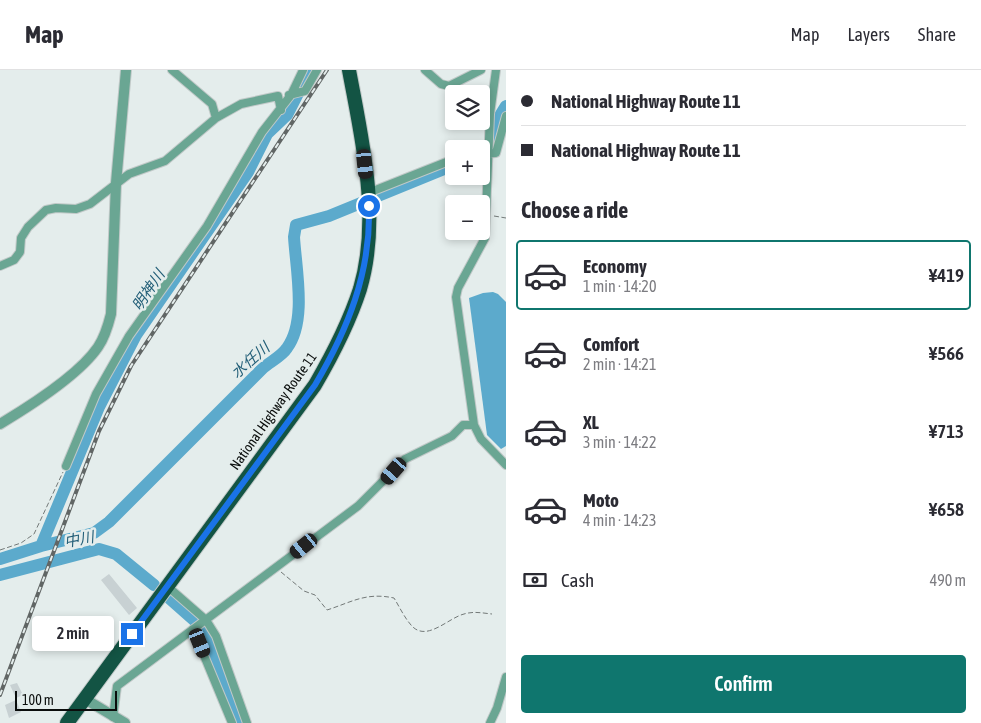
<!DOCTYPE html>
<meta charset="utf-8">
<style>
:root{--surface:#fff;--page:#f2f2f3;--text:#2b2b33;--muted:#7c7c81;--line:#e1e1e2;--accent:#0f766e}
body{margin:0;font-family:"Asap Condensed","Noto Sans JP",sans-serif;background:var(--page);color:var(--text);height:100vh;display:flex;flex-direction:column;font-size:19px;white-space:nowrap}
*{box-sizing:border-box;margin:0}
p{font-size:16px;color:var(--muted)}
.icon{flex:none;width:28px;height:28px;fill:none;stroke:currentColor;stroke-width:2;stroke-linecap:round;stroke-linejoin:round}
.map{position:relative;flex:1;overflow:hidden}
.details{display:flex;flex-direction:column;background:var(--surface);width:475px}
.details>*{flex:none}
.top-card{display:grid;align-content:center;height:110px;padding:0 15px;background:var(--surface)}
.tools{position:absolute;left:445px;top:15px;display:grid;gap:10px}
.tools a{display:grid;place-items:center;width:45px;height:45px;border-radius:5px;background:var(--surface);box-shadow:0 2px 8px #0003;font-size:25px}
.scale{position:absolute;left:15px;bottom:12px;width:102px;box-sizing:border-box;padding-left:5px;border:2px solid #0a0d0c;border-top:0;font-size:14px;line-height:18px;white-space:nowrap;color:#0a0d0c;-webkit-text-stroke:4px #e4edec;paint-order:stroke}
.end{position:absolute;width:22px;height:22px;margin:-11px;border:6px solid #1a73e8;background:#fff;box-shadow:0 0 0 2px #fff}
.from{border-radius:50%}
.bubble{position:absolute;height:35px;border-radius:5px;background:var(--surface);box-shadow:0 2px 8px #0003;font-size:16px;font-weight:600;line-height:35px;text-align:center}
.car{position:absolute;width:15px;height:30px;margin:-15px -8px;border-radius:6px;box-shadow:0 0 4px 1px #0007;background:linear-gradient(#222 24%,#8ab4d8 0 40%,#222 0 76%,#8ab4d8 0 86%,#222 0)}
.top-card b{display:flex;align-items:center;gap:18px;height:48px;font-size:19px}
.top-card b+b{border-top:1px solid var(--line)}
.top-card i{width:12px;height:12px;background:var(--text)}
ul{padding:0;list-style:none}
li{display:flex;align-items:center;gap:15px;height:70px;margin:0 10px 8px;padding:0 5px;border:2px solid transparent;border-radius:5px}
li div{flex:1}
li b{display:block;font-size:19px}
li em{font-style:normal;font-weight:600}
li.active{border-color:var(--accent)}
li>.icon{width:45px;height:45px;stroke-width:1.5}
h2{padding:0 15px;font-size:22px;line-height:60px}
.pay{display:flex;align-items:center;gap:12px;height:55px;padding:0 15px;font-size:19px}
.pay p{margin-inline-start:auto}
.action{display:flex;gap:10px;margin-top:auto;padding:10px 15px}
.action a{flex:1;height:58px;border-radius:5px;background:var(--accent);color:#fff;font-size:20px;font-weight:600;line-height:58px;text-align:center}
header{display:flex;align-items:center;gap:30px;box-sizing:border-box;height:70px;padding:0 25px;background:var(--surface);border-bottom:1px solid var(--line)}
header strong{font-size:24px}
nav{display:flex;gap:28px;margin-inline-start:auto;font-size:18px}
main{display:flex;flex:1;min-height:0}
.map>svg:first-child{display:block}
</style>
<header>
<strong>Map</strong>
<nav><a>Map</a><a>Layers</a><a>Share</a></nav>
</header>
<main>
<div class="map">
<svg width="506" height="653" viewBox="0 0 506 653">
<rect width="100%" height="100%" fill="#e4edec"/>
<path fill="#5caacc" d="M493,222L498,224L506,232V376L501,379L487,365L469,228L483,223Z"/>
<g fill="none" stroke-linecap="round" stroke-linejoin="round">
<path stroke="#5caacc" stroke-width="12" d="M496,73L498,49L506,36
M41,476L99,337L136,265L248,102L267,64L287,45L310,0
M0,489L41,476L94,463L109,452L263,298C270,292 282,286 287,278C307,251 296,200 294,167L296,155L329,146L454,95
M0,505L99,479L116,484L154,515
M169,528L195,551L208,566L219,602L240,653"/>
</g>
<path fill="#c8d1d3" d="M109,504L137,538L129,545L101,510Z
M17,613L23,625L16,628L10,615Z
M16,630L21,642L9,648L5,635Z"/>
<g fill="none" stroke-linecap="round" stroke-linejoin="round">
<defs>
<path id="minor" d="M172,0L212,34L216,48
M425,0L441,14L449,16L481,0
M496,0L490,44L485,168L458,218L456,227L474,355L481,369L506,395
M289,25L305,21L317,0
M481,84L496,83L506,46
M368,123L454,89
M0,196L14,190L20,182L21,168L28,157L46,140L56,138L76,139L90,134L129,104L165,91L216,48L241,34L278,26L281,40
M66,396L96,324L129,266L207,156L262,62L291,25L303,0
M167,516L206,550L216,566L247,653
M193,559L232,653
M113,647L117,616L358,436L405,389L452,366L463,355H474
M490,653L497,638L506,607"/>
<path id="tertiary" d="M0,354C30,336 79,305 98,277C105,267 108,256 111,244L116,113L126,0
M85,629L125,653"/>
<path id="trunk" d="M67,653L315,315C333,284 349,253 360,219C381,148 362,70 349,0"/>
</defs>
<use href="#minor" stroke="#c1c9c8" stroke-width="10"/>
<use href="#tertiary" stroke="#c1c9c8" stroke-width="12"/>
<use href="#trunk" stroke="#c1c9c8" stroke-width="16"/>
<path stroke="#737978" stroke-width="1" stroke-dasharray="5 2.5" stroke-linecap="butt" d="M494,146L506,148
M0,480L21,473L34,464L63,402
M281,502L304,521L315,525L327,540C352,532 366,522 394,528C399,536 404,547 411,555C426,573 448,548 464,544C474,541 482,543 492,544"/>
<use href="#minor" stroke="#6aa693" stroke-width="8"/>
<use href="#tertiary" stroke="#6aa693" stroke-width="10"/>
<use href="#trunk" stroke="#135444" stroke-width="14"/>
<defs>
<path id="rail" d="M0,625L99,361L131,296L327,0"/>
</defs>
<use href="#rail" stroke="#616665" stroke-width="4"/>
<use href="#rail" stroke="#e4edec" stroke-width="2" stroke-dasharray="5.5" stroke-linecap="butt"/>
</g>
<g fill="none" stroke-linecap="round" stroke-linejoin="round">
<path stroke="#1a73e8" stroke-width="6" d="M132,564L315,315C348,259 371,202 369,136"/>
</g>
<g text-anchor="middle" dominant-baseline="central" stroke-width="5" stroke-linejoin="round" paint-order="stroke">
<g font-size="14" fill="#0a0d0c" stroke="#e4edec">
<text transform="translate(273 341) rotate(-55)">National Highway Route 11</text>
</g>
<g font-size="15" font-style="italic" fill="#235f78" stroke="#e4edec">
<text transform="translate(148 220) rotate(-56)">明神川</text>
<text transform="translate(250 290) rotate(-41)">水任川</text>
<text transform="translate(79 469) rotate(-11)">中川</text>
</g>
</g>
</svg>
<div class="tools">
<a><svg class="icon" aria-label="layers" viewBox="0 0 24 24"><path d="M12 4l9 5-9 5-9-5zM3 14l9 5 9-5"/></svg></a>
<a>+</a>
<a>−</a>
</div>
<div class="scale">100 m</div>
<i class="end from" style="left:369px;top:136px"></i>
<i class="end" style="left:132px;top:564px"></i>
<div class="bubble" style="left:32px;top:546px;width:82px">2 min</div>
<i class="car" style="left:365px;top:94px;rotate:174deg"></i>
<i class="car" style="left:394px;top:401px;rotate:221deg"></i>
<i class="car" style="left:304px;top:476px;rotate:231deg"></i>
<i class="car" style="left:200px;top:573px;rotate:158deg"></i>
</div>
<section class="details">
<div class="top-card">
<b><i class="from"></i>National Highway Route 11</b>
<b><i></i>National Highway Route 11</b>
</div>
<h2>Choose a ride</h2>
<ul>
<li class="active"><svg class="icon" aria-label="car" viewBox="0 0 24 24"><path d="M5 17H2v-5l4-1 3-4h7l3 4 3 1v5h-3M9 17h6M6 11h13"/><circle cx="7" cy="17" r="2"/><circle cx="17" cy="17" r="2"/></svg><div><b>Economy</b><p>1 min · 14:20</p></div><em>¥419</em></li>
<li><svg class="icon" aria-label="car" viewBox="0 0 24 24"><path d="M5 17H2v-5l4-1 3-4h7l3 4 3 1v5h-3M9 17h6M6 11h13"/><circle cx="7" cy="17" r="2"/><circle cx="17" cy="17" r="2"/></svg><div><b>Comfort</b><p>2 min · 14:21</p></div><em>¥566</em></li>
<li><svg class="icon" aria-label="car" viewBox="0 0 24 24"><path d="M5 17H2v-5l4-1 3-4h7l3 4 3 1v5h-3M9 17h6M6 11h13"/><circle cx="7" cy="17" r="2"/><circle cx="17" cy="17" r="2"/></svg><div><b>XL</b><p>3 min · 14:22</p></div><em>¥713</em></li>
<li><svg class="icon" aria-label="car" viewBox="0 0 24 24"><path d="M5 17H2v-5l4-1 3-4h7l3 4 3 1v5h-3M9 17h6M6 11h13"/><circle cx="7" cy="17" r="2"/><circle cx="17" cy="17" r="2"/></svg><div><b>Moto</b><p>4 min · 14:23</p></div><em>¥658</em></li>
</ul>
<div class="pay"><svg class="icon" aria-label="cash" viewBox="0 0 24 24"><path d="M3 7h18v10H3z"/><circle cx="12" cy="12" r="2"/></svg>Cash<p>490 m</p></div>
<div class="action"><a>Confirm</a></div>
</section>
</main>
